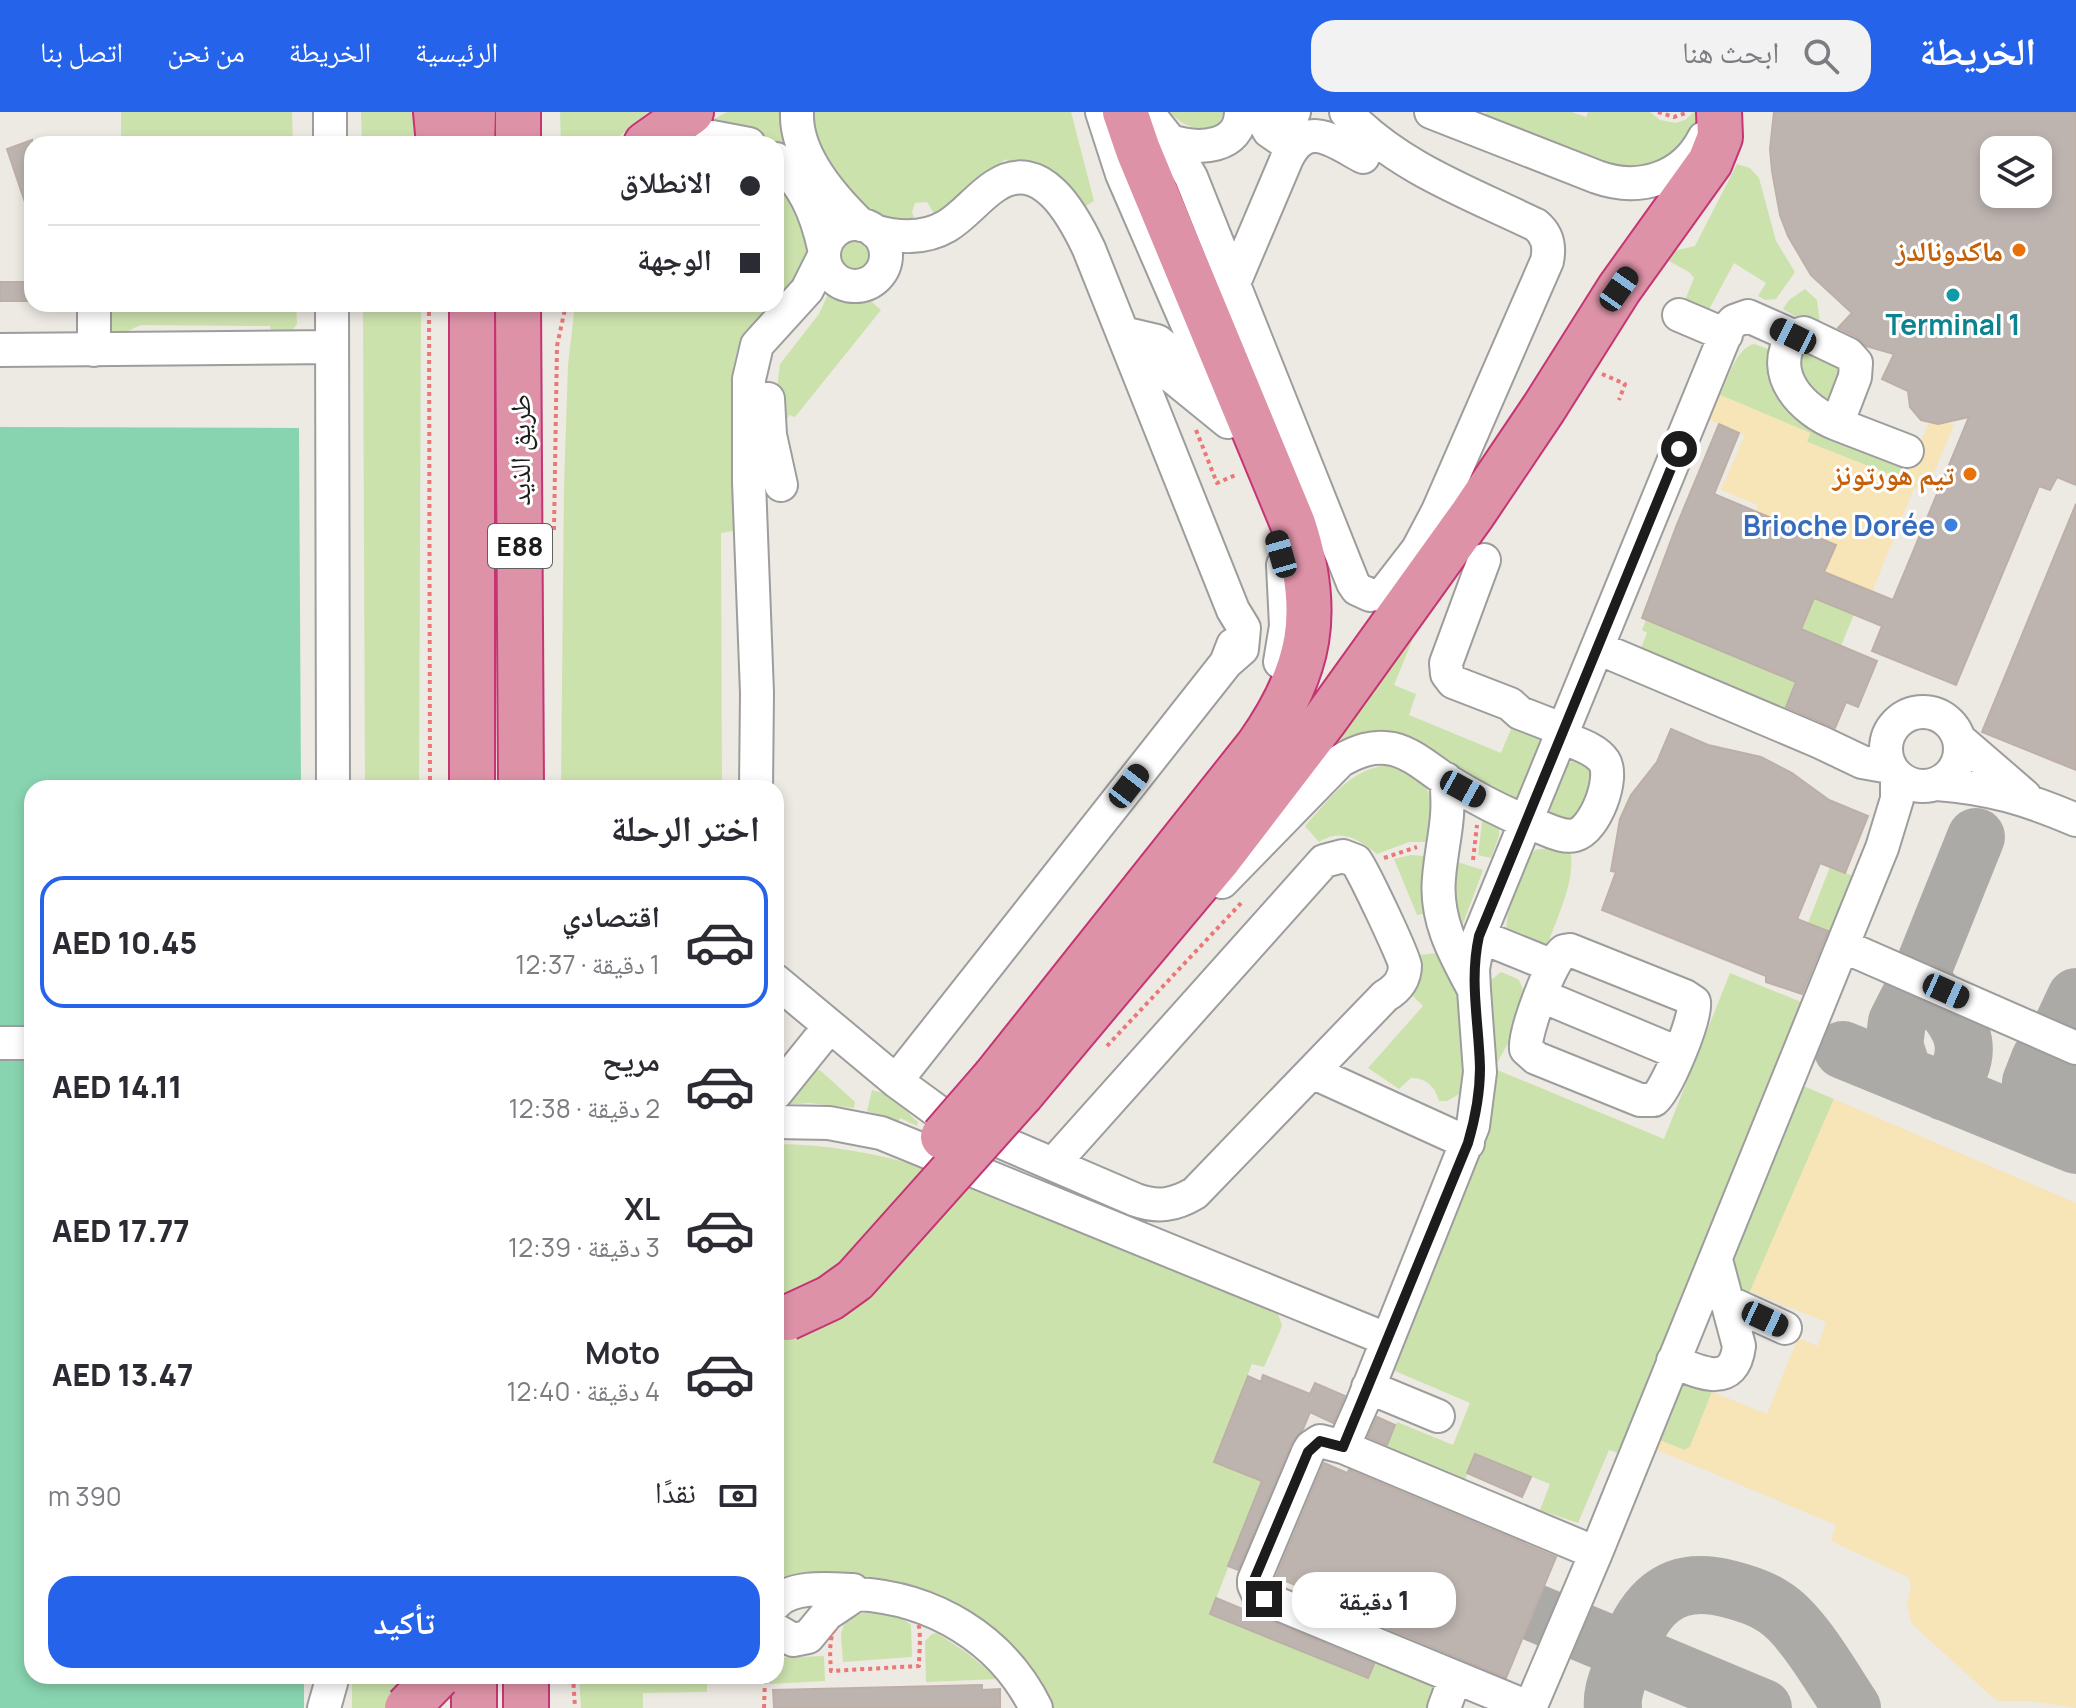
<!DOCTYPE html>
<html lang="ar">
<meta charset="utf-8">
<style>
:root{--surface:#fff;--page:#f2f2f3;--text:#2b2b33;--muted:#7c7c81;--line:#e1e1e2;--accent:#2563eb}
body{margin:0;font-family:Manrope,"Noto Naskh Arabic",sans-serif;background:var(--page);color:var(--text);direction:rtl;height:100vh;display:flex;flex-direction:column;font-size:30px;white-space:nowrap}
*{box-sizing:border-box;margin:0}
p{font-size:26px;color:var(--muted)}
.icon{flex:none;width:44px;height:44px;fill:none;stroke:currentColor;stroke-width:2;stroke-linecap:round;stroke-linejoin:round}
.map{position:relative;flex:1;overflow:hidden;direction:ltr}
.drawer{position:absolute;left:24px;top:668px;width:760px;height:904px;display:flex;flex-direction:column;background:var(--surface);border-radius:24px;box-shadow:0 4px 12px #0003;direction:rtl}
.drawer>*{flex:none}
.guide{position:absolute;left:24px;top:24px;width:760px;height:176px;border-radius:24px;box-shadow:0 4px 12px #0003;direction:rtl;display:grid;align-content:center;height:176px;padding:0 24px;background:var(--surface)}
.fabs{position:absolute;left:1980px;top:24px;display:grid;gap:16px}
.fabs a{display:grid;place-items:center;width:72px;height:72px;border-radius:16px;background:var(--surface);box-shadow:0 4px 12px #0003;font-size:40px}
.end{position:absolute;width:36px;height:36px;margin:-18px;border:10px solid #1c1c1c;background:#fff;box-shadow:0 0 0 4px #fff}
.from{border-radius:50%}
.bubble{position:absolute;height:56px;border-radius:24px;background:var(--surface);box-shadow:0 4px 12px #0003;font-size:26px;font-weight:800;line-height:56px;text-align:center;direction:rtl}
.car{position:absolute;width:24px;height:48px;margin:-24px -12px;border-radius:10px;box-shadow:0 0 6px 2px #0007;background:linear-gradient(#222 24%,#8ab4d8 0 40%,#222 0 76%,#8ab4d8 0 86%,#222 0)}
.guide b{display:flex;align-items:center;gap:28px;height:76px;font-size:30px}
.guide b+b{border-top:2px solid var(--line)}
.guide i{width:20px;height:20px;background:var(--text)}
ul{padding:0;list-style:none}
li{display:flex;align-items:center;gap:24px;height:132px;margin:0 16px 12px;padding:0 8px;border:4px solid transparent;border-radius:24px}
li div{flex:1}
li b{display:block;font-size:30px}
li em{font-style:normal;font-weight:800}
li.on{border-color:var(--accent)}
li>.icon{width:72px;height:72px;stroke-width:1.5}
h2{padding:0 24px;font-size:36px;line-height:96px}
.pay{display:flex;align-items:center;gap:20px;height:88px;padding:0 24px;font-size:30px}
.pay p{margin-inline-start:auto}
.primary-button{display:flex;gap:16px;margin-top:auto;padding:16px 24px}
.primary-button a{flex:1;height:92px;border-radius:24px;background:var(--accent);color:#fff;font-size:32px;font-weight:800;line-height:92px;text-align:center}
header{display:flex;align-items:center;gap:48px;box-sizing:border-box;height:112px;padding:0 40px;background:var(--accent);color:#fff}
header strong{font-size:38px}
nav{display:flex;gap:44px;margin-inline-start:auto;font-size:28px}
.search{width:560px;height:72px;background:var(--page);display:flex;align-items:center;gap:20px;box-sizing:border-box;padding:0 28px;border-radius:24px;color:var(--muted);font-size:30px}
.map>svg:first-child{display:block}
</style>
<header>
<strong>الخريطة</strong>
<div class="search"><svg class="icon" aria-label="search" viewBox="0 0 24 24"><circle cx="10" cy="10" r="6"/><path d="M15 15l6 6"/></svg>ابحث هنا</div>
<nav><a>الرئيسية</a><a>الخريطة</a><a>من نحن</a><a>اتصل بنا</a></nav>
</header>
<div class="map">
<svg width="2076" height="1596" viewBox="0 0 2076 1596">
<rect width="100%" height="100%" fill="#ede9e3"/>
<path fill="#cce2ad" d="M121,0H292L293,32H121Z
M361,0H421V32H362Z
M560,0H648L610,32H561Z
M727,0H781V16L789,41L753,19L707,11Z
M807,0H1071L1094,89L1084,95L1068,74L1012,56L1006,47L935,103L927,90L915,91L912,100L917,113C839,100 833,67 807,0Z
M1169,0H1224L1218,13C1197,21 1184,14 1169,0Z
M1486,0H1572L1586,5L1588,0H1650L1660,8L1676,11L1685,8L1694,0H1701L1694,26L1643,66L1482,14Z
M1737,52L1750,56L1759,66L1776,129L1795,160L1776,187L1765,188L1758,184L1766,171L1734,151L1705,205L1683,193L1694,166L1689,160L1669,149L1673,139L1695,134Z
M776,59C783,73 806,111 807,125C812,182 746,198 735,247C730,266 734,289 735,308C736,345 738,381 739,418L721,421L722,676H561L564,375L568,253L575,192H776Z
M840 142a15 15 0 1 1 30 0a15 15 0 1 1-30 0Z
M1805,177L1817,188L1820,212H1810L1783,197L1789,188Z
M829,180L849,187L866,185L881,198L795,305L790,303L785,308L777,277L780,252L819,202Z
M110,192H296L297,212L291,220L272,224L270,214L142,213C128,217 121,228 107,214Z
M363,192H421L419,676H365Z
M1754,232L1768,237L1772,235L1781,270L1911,350L1904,368L1807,330L1810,321L1720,283C1728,267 1736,236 1754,232Z
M1801,234L1842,253L1830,291L1805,280L1797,237Z
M1814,486L1854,502L1841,534L1790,586L1784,600L1639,541L1647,521L1642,518L1646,508L1781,564Z
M1419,512L1394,573L1416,582L1409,603L1501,641L1514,610L1540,623V631L1517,686L1511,688L1340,627L1339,622Z
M1572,649L1584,650L1592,659V671L1574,711L1552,707C1545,691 1558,659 1572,649Z
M1390,653C1436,665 1433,690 1431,730H1409L1377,742C1358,727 1342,716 1319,730L1305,714C1329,688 1351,655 1390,653Z
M1483,703L1499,714V724L1491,746L1478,743Z
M1569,733C1578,764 1559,800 1549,829L1544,834C1534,831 1514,827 1508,819C1501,808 1523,759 1528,745L1535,738Z
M1411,743L1427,744L1426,801L1417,803L1394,747Z
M1457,750L1483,758L1461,817L1453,779Z
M1830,755L1856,765L1834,821L1808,811Z
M1444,840L1460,889L1467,939L1461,981L1447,989H1439C1435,974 1426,966 1411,966L1399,977L1368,956L1423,894L1410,881L1412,844Z
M1501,860L1518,867C1536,892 1507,931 1495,955L1488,874L1491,868Z
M1730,861L1806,892L1624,1343L1609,1338L1578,1411L1540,1398L1550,1372L1476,1343L1462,1374L1384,1342L1397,1310L1453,1333L1470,1291L1388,1256L1490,955L1664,1027Z
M813,956L821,959L855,990L854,996L809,991L786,993Z
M1801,973L1834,987L1751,1179L1745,1182L1738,1178L1732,1143Z
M872,978C878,980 887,981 893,984C905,990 907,1003 918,1010L917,1014L900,1006L899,1009L867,999Z
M776,1032C829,1032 879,1042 930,1057L1278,1202L1282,1213L1280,1219L1264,1255L1252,1252L1214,1350L1262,1369L1210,1502L1368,1566L1376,1547L1440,1573L1431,1596H1049L990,1520L776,1472Z
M1676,1266L1712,1280L1690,1335L1684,1338L1652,1325Z
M875,1500L900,1505L911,1513L912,1545L843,1550L841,1522L845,1509L863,1501Z
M937,1521L967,1541L998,1567L926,1570L925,1529L932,1522Z
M824,1544L825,1569L769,1572V1564H776V1546Z
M352,1564H416V1596H352Z
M579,1564H707V1580L643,1581V1596H581Z"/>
<path fill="#f7e4b7" d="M1720,283L1810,321L1807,330L1904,368L1929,311L1946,310L1954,313L1926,380L1914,376L1872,480L1824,460L1835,434L1756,400L1758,393L1721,378L1745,323L1710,308Z
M1834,987L2076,1091V1596L2031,1589H1999L1991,1584L1912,1512L1907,1493L1911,1473L1908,1465L1831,1429L1836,1413L1648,1334L1652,1325L1684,1338L1690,1335L1712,1280L1767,1302L1798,1226L1818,1234L1826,1210L1750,1179Z"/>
<path fill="#88d4b0" d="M0,315L299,316L301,676H32V1564H304V1596H0Z"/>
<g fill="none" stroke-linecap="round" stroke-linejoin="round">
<path stroke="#acaaa6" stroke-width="58" d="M1919,867C1954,904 1985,931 1945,980
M2056,928C2075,969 2071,988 2039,1018L2030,995L2031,970L2040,947L2056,928L2076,885
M1843,938L2076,1033
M1904,963L1894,933L1897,910L1919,867L1976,725
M1533,1500L1763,1596
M1613,1596C1611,1580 1619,1564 1624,1549C1641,1495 1668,1461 1729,1477C1745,1481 1761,1486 1774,1495C1802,1512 1833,1568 1852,1596"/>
</g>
<path fill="#bdb4b0" stroke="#bdafa7" stroke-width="2" fill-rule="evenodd" d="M1774,0H2076V373L2057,365L2050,378L2039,374L1956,573L1872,539L1882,514L1814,486L1801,517L1877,549L1858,595L1846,590L1835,616L1786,595L1796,570L1642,506L1676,415L1719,312L1739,321L1714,382L1836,433L1824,460L1893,488L1969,305L1938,312L1921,308L1910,295L1908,279L1882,267L1894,242L1866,234L1857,225L1838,216L1852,201L1811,163L1788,124L1780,103L1772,59L1770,37ZM1994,38H2038V82H1994Z
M32,28V101L29,102L7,37Z
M0,170H32V189H0Z
M2076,392V658L1982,620Z
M1671,617L1708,633L1761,645L1792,661L1829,688L1868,704L1845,761L1820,751L1797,807L1828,819L1802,882L1766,870V864L1602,798L1616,760L1611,759L1620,707L1631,683L1657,650Z
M1263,1263L1310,1282L1315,1271L1345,1284L1333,1311L1310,1300L1303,1317L1291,1332L1238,1458L1228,1454L1262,1369L1214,1350L1248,1264L1261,1270Z
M1377,1305L1395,1313L1387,1333L1368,1325Z
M1475,1342L1531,1365L1522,1385L1467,1361Z
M1324,1351L1347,1361L1349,1358L1556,1445L1506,1566L1344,1498L1346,1494L1276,1465Z
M1216,1486L1374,1552L1368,1566L1210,1502Z
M982,1573V1578L1000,1577V1596H774L773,1578Z"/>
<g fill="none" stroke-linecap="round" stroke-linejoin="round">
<defs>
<path id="minor" d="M330,0V32
M797,0C795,43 832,85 861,113
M1102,0L1122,62L1194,228
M1147,0L1170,29L1191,65L1353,471L1357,477L1370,483L1384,481L1418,437L1438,399L1547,149C1550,134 1548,123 1536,113C1470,81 1397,55 1346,0
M1259,0L1269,19L1292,35
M1431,0L1597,65C1639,80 1683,67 1704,26
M1260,2L1274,5L1294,0
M1170,29C1198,38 1240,37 1241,0
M675,32L712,25L749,32
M776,47C804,72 816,100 824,136
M824 143a31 31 0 1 1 62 0a31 31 0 1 1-62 0Z
M874,119C898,126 925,127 947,114C965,103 978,85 995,74C1041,43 1073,103 1089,137L1233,498L1244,516L1242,537L1226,551
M1234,171L1287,46C1307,6 1335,30 1363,45
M94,192V238
M332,192L333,676
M1679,203L1726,223
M1123,221L1157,229L1206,267
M1804,221L1848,242L1856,251L1855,265L1837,312C1803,299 1767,262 1793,224Z
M0,238L332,235
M1138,258L1169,262L1228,310
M768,287L770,323L781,373
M1837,312L1907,339
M1484,448L1446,551L1447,562L1453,570L1510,592L1520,601L1564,618
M1598,536L1820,630L1862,650L1890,655
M1280,550L1286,514L1283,453
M1886 637a37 37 0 1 1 74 0a37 37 0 1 1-74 0Z
M1959,627L2025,684
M1446,667C1451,708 1442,728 1439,766C1435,807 1454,841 1473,876
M1937,672C1990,676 2027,687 2076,708
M756,676L757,581L749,370V267L757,233L807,178L823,146
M1222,770L1340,649C1357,639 1373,633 1393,637C1413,642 1429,657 1446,668C1475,686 1507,703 1540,715C1551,719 1563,726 1575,723C1595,718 1615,666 1604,649C1595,636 1575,631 1561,625
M1479,824L1553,854
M1843,834L2076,936
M1570,838L1685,884L1694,890C1697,905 1666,979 1654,988H1640L1536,946L1526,937C1524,921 1551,848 1564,839Z
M776,869L896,969L948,1007L1136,1088C1158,1096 1175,1093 1195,1081L1385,884C1397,877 1405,868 1405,853C1405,847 1361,754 1356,749L1343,744L1324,749L1054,1051
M1542,884L1678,941
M0,931H32
M1312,960L1468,1031
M896,969L1226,551L1233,533
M776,981L830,914
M776,1010L829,1011L881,1021L1386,1227
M1726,1189L1785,1216
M1673,1249C1700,1261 1734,1277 1739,1234L1716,1148
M1368,1275L1438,1304
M1343,1335L1362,1292L1473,1014L1480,960L1474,878L1473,857L1479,824L1728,216L1734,209L1748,204L1793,224
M857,1482C933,1486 1002,1527 1036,1596
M776,1491C792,1473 830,1477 853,1478L857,1482L827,1502L808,1525L793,1528L776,1518
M324,1596L333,1564
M1444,1596L1455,1566
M1530,1596L1596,1441L1882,736L1897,687V664
M1530,1596L1259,1484L1254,1473V1468L1308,1340L1311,1335L1320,1329L1343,1335L1596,1441"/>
<path id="highway" d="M436,0L439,32
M518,0V32
M472,32L473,0
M646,32L691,0
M518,192L521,676
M472,676V192
M995,965L1258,634C1311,559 1322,500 1293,412L1138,38L1125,0
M1022,981L1220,745L1324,609L1472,403L1544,296L1619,177L1710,50L1720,25L1719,0
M474,1564V1596
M526,1564V1596"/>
</defs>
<use href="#minor" stroke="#9d9d9d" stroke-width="36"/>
<use href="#highway" stroke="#c53574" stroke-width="48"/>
<path stroke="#eb7776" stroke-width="4" stroke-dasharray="4 4" stroke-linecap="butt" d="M1658,0L1674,5L1686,1
M429,192L430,676
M1602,262L1625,272L1619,288
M1196,318L1217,371L1238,362
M554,418L557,234L566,192
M1384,746L1417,735
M1473,748L1477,713
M1107,934L1243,789
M860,1496C875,1494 916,1497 919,1515C921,1527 919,1542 919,1554L831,1559C829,1529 828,1509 860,1496Z
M573,1564L575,1596
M714,1570L765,1568V1564
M764,1596L765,1568"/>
<use href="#minor" stroke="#fff" stroke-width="32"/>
<use href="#highway" stroke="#dd92a7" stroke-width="44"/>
<defs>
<path id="highway-bridge" d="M943,1025L995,965
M787,1206L830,1186L855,1168L1022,981
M407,1596L438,1564"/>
</defs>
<use href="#highway-bridge" stroke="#c53574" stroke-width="48" stroke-linecap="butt"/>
<use href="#highway-bridge" stroke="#dd92a7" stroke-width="44"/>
</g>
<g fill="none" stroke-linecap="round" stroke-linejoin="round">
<path stroke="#1c1c1c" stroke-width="10" d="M1264,1487L1256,1479L1254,1468L1308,1340L1320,1329L1343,1335L1468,1031C1475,1007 1480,982 1480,956C1479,911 1469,869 1479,824L1679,337"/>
</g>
<g fill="#e8710a" stroke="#fff" stroke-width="3">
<circle cx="2019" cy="138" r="8"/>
<circle cx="1970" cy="362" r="8"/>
</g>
<circle fill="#0f9aa8" stroke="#fff" stroke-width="3" cx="1953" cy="183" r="8"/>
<circle fill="#3f7fe0" stroke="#fff" stroke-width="3" cx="1951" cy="413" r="8"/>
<g text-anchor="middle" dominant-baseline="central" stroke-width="6" stroke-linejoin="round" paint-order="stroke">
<rect fill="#fff" stroke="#606060" stroke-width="2" x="488" y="412" width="64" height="44" rx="6"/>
<g font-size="26" font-weight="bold" fill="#1c1c1c">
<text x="520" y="434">E88</text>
</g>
<g font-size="28" font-weight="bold" fill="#c56008" stroke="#fff" text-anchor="end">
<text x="2003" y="138">ماكدونالدز</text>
<text x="1954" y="362">تيم هورتونز</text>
</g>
<g font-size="28" font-weight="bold" fill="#0d838f" stroke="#fff">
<text x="1953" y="212">Terminal 1</text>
</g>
<g font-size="28" fill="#1c1c1c" stroke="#fff">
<text transform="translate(519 338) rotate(-90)">طريق الذيد</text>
</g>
<g font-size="28" font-weight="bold" fill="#366cbe" stroke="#fff" text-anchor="end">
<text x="1935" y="413">Brioche Dorée</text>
</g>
</g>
</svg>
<div class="fabs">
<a><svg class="icon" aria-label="layers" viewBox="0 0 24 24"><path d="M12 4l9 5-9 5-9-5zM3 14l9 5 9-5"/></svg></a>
</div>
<i class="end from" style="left:1679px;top:337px"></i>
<i class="end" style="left:1264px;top:1487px"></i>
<div class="bubble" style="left:1292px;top:1460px;width:164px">1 دقيقة</div>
<i class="car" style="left:1619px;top:177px;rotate:35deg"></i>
<i class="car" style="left:1793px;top:224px;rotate:296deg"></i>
<i class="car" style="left:1281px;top:442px;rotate:344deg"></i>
<i class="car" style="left:1129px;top:674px;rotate:38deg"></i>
<i class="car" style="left:1463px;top:677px;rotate:119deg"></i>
<i class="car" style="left:1946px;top:879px;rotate:114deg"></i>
<i class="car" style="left:1765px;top:1207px;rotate:115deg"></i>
<div class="guide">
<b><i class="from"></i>الانطلاق</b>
<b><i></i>الوجهة</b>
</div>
<section class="drawer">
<h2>اختر الرحلة</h2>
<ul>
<li class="on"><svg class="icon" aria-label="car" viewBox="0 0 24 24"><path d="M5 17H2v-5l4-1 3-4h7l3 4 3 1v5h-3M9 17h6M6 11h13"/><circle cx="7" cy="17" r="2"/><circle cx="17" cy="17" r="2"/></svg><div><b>اقتصادي</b><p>1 دقيقة · 12:37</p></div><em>AED 10.45</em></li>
<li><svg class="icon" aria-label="car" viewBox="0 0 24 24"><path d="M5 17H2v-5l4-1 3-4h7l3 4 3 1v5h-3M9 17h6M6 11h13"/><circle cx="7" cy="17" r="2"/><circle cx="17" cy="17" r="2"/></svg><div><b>مريح</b><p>2 دقيقة · 12:38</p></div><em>AED 14.11</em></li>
<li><svg class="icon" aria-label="car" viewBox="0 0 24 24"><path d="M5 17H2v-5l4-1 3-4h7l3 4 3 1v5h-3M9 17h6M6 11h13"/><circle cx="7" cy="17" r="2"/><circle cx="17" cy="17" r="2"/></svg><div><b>XL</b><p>3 دقيقة · 12:39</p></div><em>AED 17.77</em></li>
<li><svg class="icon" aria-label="car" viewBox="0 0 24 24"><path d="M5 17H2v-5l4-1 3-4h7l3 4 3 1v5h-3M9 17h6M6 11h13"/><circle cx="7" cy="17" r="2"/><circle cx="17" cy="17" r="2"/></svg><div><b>Moto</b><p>4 دقيقة · 12:40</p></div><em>AED 13.47</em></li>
</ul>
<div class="pay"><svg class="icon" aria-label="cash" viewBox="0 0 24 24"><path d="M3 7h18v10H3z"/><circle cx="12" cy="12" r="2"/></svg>نقدًا<p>390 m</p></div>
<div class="primary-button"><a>تأكيد</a></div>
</section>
</div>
